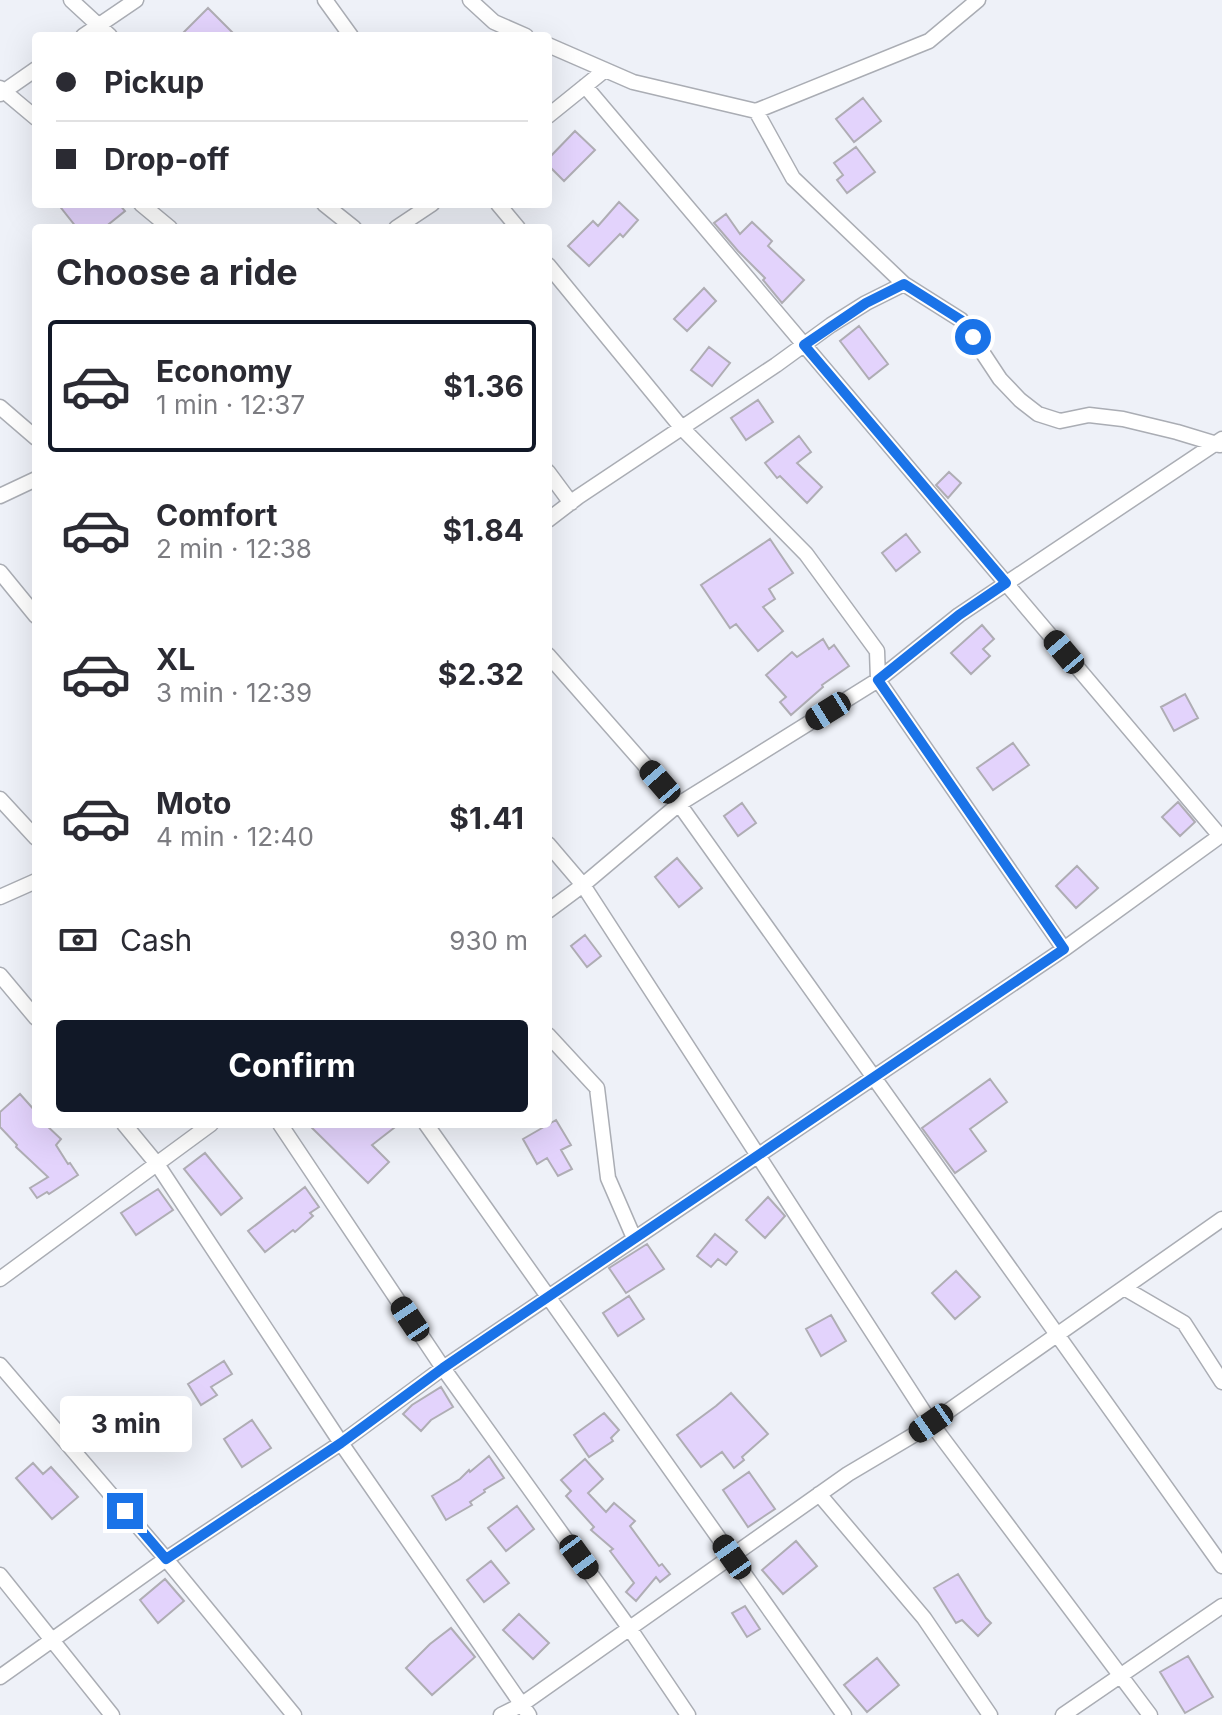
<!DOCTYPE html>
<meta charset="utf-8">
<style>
:root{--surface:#fff;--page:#f7f7f7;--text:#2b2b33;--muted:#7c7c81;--line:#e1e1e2;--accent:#111827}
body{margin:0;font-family:Inter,sans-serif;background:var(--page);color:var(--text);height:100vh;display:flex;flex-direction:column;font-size:30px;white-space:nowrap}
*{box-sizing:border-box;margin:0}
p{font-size:26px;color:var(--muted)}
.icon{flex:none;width:44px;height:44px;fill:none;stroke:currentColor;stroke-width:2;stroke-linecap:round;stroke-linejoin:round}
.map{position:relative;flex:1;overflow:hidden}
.panel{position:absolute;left:32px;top:224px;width:520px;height:904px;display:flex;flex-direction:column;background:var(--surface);border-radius:8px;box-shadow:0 8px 32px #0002}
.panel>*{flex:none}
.banner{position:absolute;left:32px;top:32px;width:520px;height:176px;border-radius:8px;box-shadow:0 8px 32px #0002;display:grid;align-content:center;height:176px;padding:0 24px;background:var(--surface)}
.end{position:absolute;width:36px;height:36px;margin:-18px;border:10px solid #1a73e8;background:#fff;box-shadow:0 0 0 4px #fff}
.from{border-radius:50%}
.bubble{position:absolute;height:56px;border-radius:8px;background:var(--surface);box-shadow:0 8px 32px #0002;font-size:26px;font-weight:700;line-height:56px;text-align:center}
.car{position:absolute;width:24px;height:48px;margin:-24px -12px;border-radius:10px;box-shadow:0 0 6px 2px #0007;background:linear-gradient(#222 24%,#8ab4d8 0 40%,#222 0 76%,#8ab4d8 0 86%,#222 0)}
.banner b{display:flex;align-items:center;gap:28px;height:76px;font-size:30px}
.banner b+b{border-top:2px solid var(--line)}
.banner i{width:20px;height:20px;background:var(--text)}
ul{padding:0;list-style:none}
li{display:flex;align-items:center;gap:24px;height:132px;margin:0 16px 12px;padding:0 8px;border:4px solid transparent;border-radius:8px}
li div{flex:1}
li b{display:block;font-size:30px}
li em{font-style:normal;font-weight:700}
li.current{border-color:var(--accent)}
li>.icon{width:72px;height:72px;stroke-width:1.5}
h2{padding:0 24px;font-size:36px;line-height:96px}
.pay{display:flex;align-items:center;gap:20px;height:88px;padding:0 24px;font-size:30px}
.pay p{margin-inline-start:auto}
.cta{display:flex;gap:16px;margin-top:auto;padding:16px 24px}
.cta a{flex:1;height:92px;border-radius:8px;background:var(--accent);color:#fff;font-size:32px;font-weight:700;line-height:92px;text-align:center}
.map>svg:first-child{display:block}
</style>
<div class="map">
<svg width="1222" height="1715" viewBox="0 0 1222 1715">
<rect width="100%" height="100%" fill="#eef1f8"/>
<path fill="#e3d3fc" stroke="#afadb4" stroke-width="2" d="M208,8L236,36H180Z
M863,98L881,121L854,142L836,119Z
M575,131L595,150L564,181L548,165V159Z
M856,147L875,172L847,193L837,180L843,175L834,163Z
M619,202L638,220L623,237L620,234L589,266L568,246L593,221L598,226Z
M58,204H119L125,211L104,228H77Z
M726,214L740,234L752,222L772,241L768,246L804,280L782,303L763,280L765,278L738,251L714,223Z
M704,288L716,301L687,331L674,319Z
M859,326L888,364L869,379L840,341Z
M709,347L730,363L712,386L691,370Z
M758,400L773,422L746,440L731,418Z
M799,436L811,452L797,463L822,487L807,503L780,476L777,478L765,463Z
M949,472L961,483L948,498L936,485Z
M906,534L920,552L896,571L882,553Z
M770,539L793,573L769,589L775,599L763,607L783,631L758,651L736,624L730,628L701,585Z
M982,625L994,639L983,649L990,656L971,674L951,653Z
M823,639L829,649L834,645L849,666L822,685L823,687L791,715L780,702L786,697L766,675L792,652L797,657Z
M1185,694L1198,718L1174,731L1161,707Z
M1013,743L1029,765L993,790L977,768Z
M1178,802L1195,822L1180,836L1162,817Z
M742,803L756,823L738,836L724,816Z
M677,858L702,888L679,907L655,877Z
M1077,866L1098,888L1076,908L1056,886Z
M585,935L601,956L587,967L571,946Z
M990,1079L1007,1102L970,1129L986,1151L955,1173L922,1128Z
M20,1094L36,1112V1124H45L61,1139L56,1145L68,1164L70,1163L78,1175L49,1194L47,1192L37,1198L30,1188L48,1177L16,1147L17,1145L0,1127V1112Z
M556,1120L571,1145L561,1150L572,1169L558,1176L547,1158L537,1164L523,1139Z
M308,1124H399L372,1145L389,1162L368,1183Z
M205,1153L242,1198L221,1215L184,1169Z
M305,1187L319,1207L310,1213L313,1216L295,1232L293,1230L265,1252L248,1231Z
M158,1189L173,1210L136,1235L121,1213Z
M768,1197L785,1216L765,1238L746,1220Z
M715,1234L737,1252L726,1265L718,1259L711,1267L697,1256Z
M647,1244L664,1269L626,1293L609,1268Z
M956,1271L980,1297L955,1319L932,1293Z
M629,1296L644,1319L618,1336L603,1313Z
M831,1315L846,1341L821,1356L806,1329Z
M224,1361L232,1374L211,1387L217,1395L201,1405L188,1384Z
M441,1387L453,1407L431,1420L421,1431L403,1414L412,1405Z
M731,1393L768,1434L742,1457L744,1460L734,1468L722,1452L701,1467L677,1435L716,1406Z
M604,1413L619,1430L611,1438L613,1441L589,1457L574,1435Z
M252,1420L271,1448L242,1467L224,1439Z
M489,1456L504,1478L484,1490L485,1492L470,1502L472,1505L446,1520L432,1496L460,1479L469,1470L470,1472Z
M585,1459L603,1479L588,1493L606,1512L614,1503L635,1521L630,1526L659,1566L662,1564L670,1574L660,1582L656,1577L636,1601L626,1592L634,1583L610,1551L613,1549L591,1530L594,1527L566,1496L571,1491L561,1480Z
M33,1463L43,1474L51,1467L78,1497L52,1519L16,1478Z
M749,1472L775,1509L748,1527L723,1490Z
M517,1506L534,1529L506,1551L488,1528Z
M796,1541L817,1566L783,1594L762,1570Z
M491,1561L509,1583L484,1602L467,1580Z
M958,1574L986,1618L991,1623L978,1636L962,1620L956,1623L934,1588Z
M165,1579L184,1601L158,1623L140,1600Z
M745,1606L760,1629L747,1637L732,1613Z
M519,1614L549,1643L533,1659L503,1630Z
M451,1628L475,1657L432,1695L406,1668L430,1644Z
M1188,1656L1213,1697L1185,1713L1160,1672Z
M877,1658L899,1685L867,1712L844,1685Z"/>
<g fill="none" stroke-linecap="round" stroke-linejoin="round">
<defs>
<path id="minor" d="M71,0L110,36
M325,0L351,36
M470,0L494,22L526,36
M83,36L136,0
M548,45L633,82L756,111L929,41L978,0
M0,88L36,118
M0,94L36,69
M756,111L793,178L904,284L961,320L1000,379L1020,400L1038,414L1060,421L1089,415L1123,419L1177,432L1220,445
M548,116L605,70
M141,204L170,228
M324,204L354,228
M498,204L518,228
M396,228L432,204
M548,265L681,427L806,554L877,651L878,680L1064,949
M0,407L36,438
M548,472L571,503
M0,496L36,479
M548,520L578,497L776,365L831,325L866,303L904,284
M0,572L36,616
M548,655L679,804L1222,1566
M0,799L36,838
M548,844L583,885L931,1423L1150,1715
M0,897L36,881
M548,911L583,885L679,804L878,680L959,615L1222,439
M0,975L36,1018
M548,1035L597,1088L608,1178L634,1238
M124,1124L157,1164L341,1443L529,1715
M280,1124L443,1368L630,1629L688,1715
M426,1124L844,1715
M0,1279L211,1124
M1124,1288L1184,1323L1222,1382
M0,1365L166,1559L294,1715
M819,1494L924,1618L990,1715
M0,1575L112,1715
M0,1677L166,1559L341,1443L443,1368L1064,949L1220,836L585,86
M501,1715L521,1705L848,1474L917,1433L1222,1219
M1063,1715L1222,1606"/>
</defs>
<use href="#minor" stroke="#aaadb4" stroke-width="17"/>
<use href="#minor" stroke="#fff" stroke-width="14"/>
</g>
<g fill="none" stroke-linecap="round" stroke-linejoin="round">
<path stroke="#1a73e8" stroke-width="10" d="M125,1511L166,1559L341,1443L443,1368L496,1332L1064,949L878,680L959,615L1006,583L804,345L866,303L904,284L961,320L973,337"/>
</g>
</svg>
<i class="end from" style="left:973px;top:337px"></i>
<i class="end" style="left:125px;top:1511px"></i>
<div class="bubble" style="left:60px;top:1396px;width:132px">3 min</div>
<i class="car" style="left:1064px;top:652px;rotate:320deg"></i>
<i class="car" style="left:828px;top:711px;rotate:238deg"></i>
<i class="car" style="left:660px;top:782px;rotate:319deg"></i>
<i class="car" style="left:410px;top:1319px;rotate:326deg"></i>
<i class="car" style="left:931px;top:1423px;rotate:235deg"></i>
<i class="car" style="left:579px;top:1557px;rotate:144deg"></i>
<i class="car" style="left:732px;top:1557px;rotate:325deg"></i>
<div class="banner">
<b><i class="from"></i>Pickup</b>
<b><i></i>Drop-off</b>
</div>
<section class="panel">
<h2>Choose a ride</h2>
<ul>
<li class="current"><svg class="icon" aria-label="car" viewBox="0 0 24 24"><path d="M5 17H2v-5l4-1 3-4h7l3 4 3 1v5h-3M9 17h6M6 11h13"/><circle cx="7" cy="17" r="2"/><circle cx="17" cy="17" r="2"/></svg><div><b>Economy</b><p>1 min · 12:37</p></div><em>$1.36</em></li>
<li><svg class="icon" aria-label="car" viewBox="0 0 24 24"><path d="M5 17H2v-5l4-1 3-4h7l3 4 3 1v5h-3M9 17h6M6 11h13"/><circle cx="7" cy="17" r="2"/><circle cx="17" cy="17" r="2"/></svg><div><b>Comfort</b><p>2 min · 12:38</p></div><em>$1.84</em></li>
<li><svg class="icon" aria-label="car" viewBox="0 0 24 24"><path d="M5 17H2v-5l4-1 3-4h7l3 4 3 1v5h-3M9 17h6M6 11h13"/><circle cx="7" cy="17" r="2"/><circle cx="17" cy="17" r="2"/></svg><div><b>XL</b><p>3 min · 12:39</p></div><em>$2.32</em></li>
<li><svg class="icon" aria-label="car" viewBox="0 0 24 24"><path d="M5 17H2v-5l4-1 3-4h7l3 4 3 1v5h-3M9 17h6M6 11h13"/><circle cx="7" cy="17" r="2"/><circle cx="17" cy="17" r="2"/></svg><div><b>Moto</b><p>4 min · 12:40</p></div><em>$1.41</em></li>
</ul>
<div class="pay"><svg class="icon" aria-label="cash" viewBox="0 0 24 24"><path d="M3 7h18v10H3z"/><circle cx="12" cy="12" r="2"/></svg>Cash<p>930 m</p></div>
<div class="cta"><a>Confirm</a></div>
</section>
</div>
